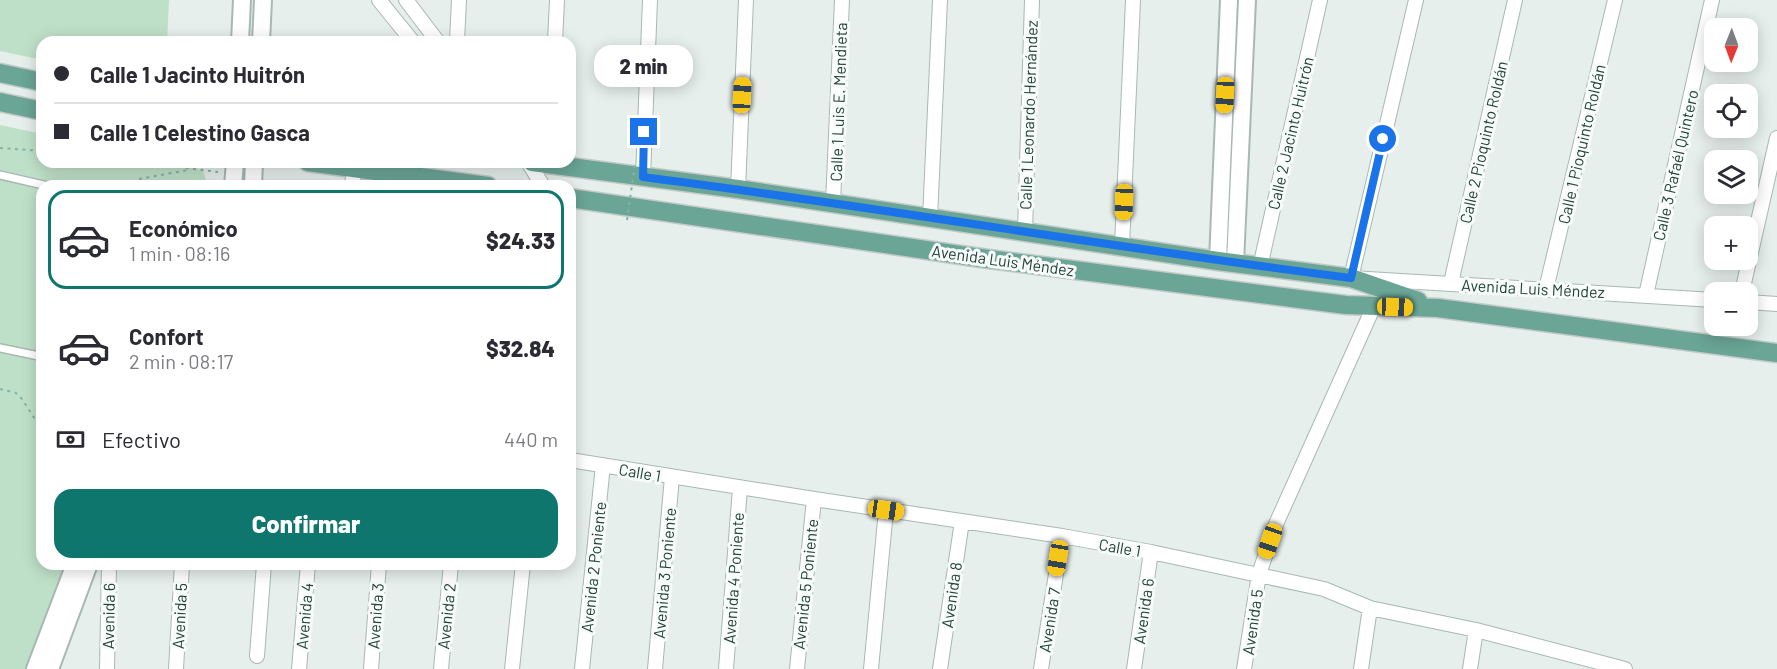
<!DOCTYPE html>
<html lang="es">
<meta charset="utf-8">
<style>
:root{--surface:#fff;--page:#f2f2f3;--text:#2b2b33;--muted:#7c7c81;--line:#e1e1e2;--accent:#0f766e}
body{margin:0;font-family:Barlow,sans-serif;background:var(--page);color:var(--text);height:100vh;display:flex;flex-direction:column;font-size:22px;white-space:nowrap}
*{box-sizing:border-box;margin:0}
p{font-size:20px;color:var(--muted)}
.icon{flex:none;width:33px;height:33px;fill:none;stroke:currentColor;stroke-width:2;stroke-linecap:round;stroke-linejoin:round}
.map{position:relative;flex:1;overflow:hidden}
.details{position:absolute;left:36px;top:180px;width:540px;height:390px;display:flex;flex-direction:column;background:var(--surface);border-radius:18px;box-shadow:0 3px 15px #0003}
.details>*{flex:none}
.banner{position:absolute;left:36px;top:36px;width:540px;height:132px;border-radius:18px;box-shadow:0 3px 15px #0003;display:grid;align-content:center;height:132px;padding:0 18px;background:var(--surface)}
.needle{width:39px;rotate:181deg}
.fabs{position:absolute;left:1704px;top:18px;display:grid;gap:12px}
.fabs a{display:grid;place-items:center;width:54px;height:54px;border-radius:12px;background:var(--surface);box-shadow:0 3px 15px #0003;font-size:30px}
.end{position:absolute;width:27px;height:27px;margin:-14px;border:8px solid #1a73e8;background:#fff;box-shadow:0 0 0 3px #fff}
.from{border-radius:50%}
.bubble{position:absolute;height:42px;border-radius:18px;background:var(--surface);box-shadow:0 3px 15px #0003;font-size:20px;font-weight:800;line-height:42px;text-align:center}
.car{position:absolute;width:18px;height:36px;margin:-18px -9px;border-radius:8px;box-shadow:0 0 4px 2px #0007;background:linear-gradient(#f5c518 24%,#345 0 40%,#f5c518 0 76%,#345 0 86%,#f5c518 0)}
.banner b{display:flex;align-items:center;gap:21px;height:57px;font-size:22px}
.banner b+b{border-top:2px solid var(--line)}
.banner i{width:15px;height:15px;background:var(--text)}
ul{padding:10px 0 0;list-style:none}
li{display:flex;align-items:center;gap:18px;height:99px;margin:0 12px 9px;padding:0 6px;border:3px solid transparent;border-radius:18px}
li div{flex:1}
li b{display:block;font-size:22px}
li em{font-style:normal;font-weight:800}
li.selected{border-color:var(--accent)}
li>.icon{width:54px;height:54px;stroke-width:1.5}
.pay{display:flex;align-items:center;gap:15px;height:66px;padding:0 18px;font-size:22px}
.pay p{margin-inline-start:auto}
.primary-button{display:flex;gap:12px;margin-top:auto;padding:12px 18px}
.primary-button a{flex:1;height:69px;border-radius:18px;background:var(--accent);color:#fff;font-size:24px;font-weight:800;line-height:69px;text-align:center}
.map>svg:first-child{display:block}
</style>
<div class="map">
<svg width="1777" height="669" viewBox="0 0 1777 669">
<rect width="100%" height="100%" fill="#e6efeb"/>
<path fill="#bfe0c8" d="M0,0H169L167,42H42V60L0,51Z
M0,125L42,134V162H174L203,171L208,186H42V564H70L30,669H0Z"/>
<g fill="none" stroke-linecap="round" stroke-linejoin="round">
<defs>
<path id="service" d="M0,175L48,186
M570,215L572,201
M0,348L39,356L42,359
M39,356L42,343"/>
<path id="minor" d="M379,0L413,42
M406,0L438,42
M1416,0L1351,278L1714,300
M457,42L459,0
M555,42L557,0
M528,162L543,186
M643,177L650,0
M351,186L356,168
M738,189L746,0
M833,203L842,0
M930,218L940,0
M1025,231L1032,0
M1122,246L1133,0
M1260,267L1320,0
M1451,283L1515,0
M1546,289L1615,0
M1742,292L1777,138
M1646,295L1712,0
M1748,302L1777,304
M570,460L814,499L1062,536L1151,552L1324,589L1370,608L1476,630L1625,669
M257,656L264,564
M107,669L109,564
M176,669L182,564
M299,669L308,564
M371,669L379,564
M441,669L451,564
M512,669L523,564
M582,669L603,465
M655,669L672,477
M726,669L740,488
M797,669L814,499
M871,669L886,510
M940,669L962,521
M1041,669L1062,536
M1134,669L1151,552
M1244,669L1259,574L1276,524L1374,306
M1361,669L1370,608
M1470,669L1476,630"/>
<path id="tertiary" d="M240,42L242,0
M261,42L263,0
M233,186L235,162
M253,186L254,162
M1218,261L1229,0
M1235,263L1247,0
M35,669L75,564
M50,669L89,564"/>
<path id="primary" d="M0,73L42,82
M0,102L42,111
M308,162L488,186
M532,162L738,189L1218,261L1351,278L1418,301
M570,198L981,258L1346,305L1438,308L1777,353"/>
</defs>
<use href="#service" stroke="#a8b8b2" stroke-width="10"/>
<use href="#minor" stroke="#a8b8b2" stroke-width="16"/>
<use href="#tertiary" stroke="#a8b8b2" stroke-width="20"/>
<use href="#primary" stroke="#c2cac8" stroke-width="21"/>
<path stroke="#86b3a5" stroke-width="2" stroke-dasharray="3 4.5" stroke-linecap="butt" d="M0,148L42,151
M141,162L218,172
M139,179L188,170
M0,389L16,393L22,399L42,430"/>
<use href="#service" stroke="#fff" stroke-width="7"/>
<use href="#minor" stroke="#fff" stroke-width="14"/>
<use href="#tertiary" stroke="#fff" stroke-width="16"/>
<use href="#primary" stroke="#6aa596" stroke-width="18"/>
<path stroke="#86b3a5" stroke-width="2" stroke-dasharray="3 4.5" stroke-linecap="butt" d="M627,220L635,164"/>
</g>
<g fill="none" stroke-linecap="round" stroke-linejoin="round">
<path stroke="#1a73e8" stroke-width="8" d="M644,132L643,177C879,207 1114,248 1351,278L1383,139"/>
</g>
<g text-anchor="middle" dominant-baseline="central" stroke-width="6" stroke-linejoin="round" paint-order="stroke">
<g font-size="16" fill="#24423a" stroke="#f7fbf9">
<text transform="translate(838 102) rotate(-88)">Calle 1 Luis E. Mendieta</text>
<text transform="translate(1028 115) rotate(-88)">Calle 1 Leonardo Hernández</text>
<text transform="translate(1290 133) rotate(-77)">Calle 2 Jacinto Huitrón</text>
<text transform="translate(1483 142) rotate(-77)">Calle 2 Pioquinto Roldán</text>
<text transform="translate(1581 144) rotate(-77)">Calle 1 Pioquinto Roldán</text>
<text transform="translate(1675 165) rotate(-77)">Calle 3 Rafaél Quintero</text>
<text transform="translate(1003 260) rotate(8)">Avenida Luis Méndez</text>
<text transform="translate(1533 288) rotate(3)">Avenida Luis Méndez</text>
<text transform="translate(640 472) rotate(10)">Calle 1</text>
<text transform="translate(1120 547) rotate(10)">Calle 1</text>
<text transform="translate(593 567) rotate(-84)">Avenida 2 Poniente</text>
<text transform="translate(664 573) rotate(-85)">Avenida 3 Poniente</text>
<text transform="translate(733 578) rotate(-86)">Avenida 4 Poniente</text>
<text transform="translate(805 584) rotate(-84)">Avenida 5 Poniente</text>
<text transform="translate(951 595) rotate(-82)">Avenida 8</text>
<text transform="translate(1143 611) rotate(-82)">Avenida 6</text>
<text transform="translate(108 616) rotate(-89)">Avenida 6</text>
<text transform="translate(179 616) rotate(-87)">Avenida 5</text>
<text transform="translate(304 616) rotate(-85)">Avenida 4</text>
<text transform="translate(375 616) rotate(-86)">Avenida 3</text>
<text transform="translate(446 616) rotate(-84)">Avenida 2</text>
<text transform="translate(1049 620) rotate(-81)">Avenida 7</text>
<text transform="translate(1252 622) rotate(-82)">Avenida 5</text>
</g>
</g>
</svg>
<div class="fabs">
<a><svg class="needle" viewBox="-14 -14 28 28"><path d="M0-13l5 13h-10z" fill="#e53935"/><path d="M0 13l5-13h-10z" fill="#7c7c81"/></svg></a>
<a><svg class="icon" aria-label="locate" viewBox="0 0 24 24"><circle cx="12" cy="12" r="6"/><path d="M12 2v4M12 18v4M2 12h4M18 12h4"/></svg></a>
<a><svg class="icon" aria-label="layers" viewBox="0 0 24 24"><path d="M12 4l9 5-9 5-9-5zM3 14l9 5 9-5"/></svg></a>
<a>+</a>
<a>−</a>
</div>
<i class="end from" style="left:1383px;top:139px"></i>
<i class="end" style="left:644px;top:132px"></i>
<div class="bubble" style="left:594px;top:45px;width:99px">2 min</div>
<i class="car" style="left:742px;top:95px;rotate:3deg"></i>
<i class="car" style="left:1225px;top:95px;rotate:183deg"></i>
<i class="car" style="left:1124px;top:202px;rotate:182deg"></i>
<i class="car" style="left:1395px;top:307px;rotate:92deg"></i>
<i class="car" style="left:886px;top:510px;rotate:98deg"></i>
<i class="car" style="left:1270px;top:541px;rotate:199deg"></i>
<i class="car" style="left:1058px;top:558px;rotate:189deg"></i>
<div class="banner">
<b><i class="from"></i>Calle 1 Jacinto Huitrón</b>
<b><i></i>Calle 1 Celestino Gasca</b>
</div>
<section class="details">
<ul>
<li class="selected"><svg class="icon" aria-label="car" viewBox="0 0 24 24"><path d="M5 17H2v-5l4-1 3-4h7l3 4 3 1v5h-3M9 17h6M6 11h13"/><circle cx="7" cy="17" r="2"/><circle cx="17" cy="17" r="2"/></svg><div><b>Económico</b><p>1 min · 08:16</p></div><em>$24.33</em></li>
<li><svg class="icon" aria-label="car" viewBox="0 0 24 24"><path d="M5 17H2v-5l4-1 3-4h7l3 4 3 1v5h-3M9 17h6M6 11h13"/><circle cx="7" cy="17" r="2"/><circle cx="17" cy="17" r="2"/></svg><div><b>Confort</b><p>2 min · 08:17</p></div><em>$32.84</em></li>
</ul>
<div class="pay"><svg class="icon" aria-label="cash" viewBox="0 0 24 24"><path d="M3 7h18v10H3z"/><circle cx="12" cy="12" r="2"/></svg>Efectivo<p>440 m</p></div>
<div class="primary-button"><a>Confirmar</a></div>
</section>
</div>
